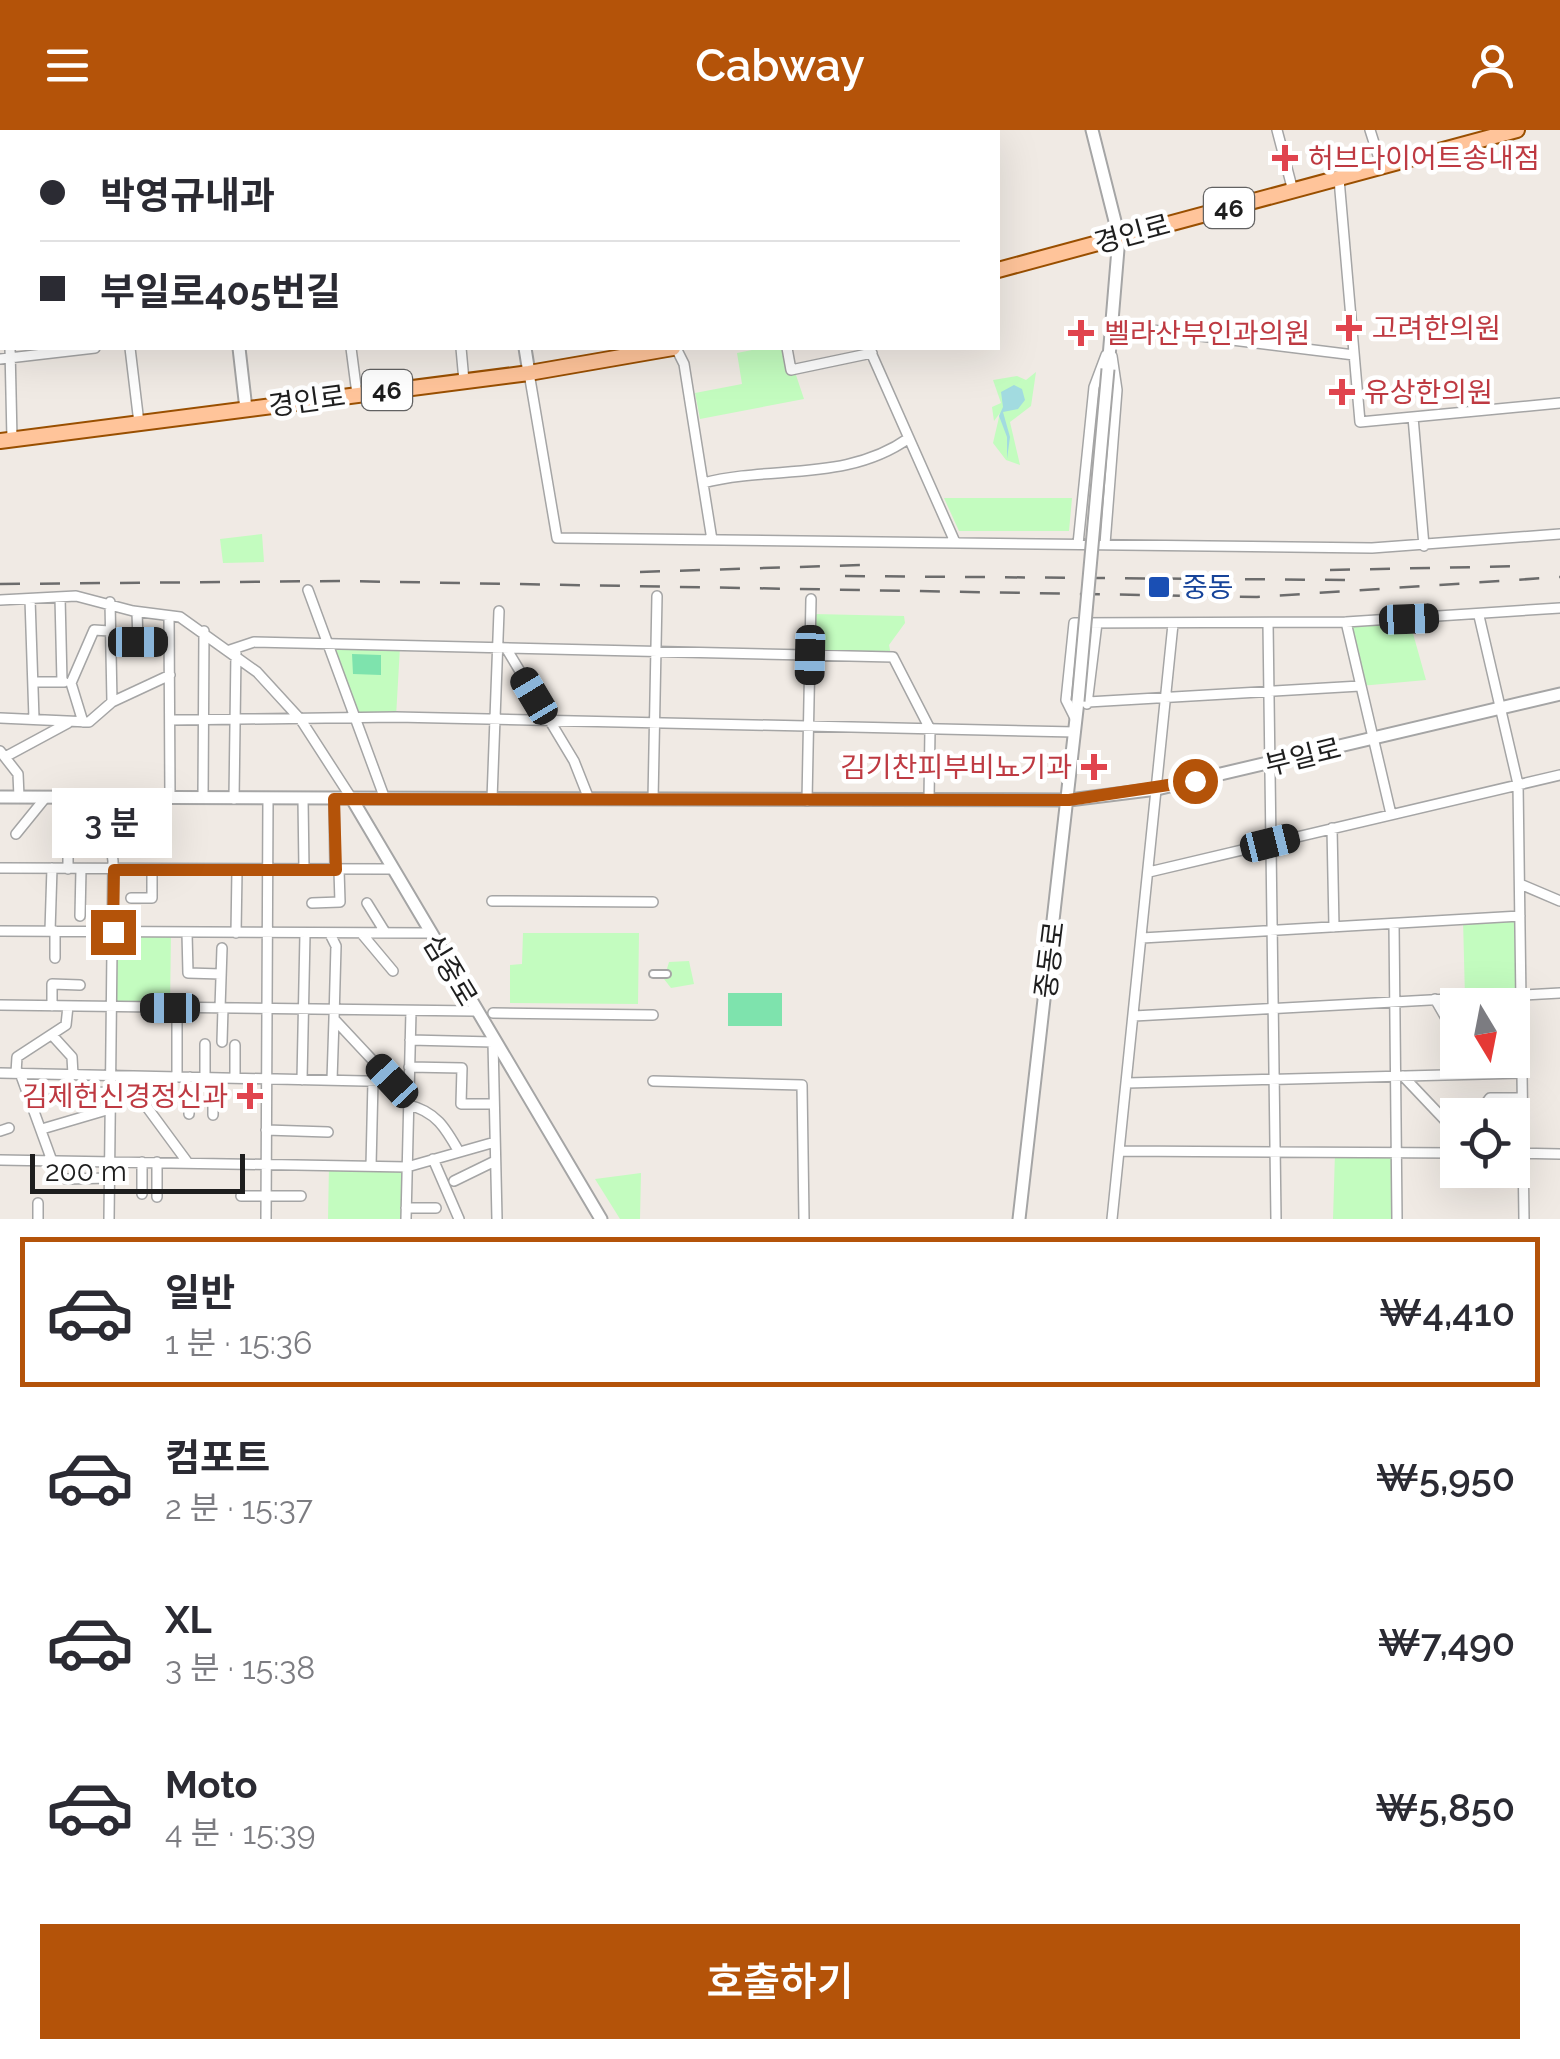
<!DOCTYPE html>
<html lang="ko">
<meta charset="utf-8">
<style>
:root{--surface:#fff;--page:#f7f7f7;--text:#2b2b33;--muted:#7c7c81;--line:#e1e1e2;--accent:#b45309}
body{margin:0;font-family:Raleway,"Noto Sans KR",sans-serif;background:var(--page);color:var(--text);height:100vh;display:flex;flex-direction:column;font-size:38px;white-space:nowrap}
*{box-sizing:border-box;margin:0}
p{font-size:32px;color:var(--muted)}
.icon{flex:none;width:55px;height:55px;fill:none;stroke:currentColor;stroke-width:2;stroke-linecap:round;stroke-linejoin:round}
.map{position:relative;height:1089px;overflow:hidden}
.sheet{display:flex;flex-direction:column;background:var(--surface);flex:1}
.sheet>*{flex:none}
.guide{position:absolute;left:0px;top:0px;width:1000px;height:220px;box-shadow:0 10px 40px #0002;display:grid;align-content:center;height:220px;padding:0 40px;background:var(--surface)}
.needle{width:65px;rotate:170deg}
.controls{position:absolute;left:1440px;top:858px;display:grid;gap:20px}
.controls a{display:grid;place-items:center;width:90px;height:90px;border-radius:0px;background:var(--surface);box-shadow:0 10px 40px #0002;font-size:50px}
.scale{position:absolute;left:30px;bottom:25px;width:215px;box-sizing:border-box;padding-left:10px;border:5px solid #1e1e1e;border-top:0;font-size:28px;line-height:35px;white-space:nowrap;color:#1e1e1e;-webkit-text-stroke:8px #fff;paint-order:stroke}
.end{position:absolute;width:45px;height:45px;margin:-22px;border:12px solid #b45309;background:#fff;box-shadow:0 0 0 5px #fff}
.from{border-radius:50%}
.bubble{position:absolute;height:70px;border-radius:0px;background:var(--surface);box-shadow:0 10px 40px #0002;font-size:32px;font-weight:600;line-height:70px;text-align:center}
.car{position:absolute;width:30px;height:60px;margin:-30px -15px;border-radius:12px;box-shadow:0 0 8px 2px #0007;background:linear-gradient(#222 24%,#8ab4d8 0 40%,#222 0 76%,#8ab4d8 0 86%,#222 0)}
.guide b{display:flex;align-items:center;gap:35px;height:95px;font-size:38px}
.guide b+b{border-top:2px solid var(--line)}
.guide i{width:25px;height:25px;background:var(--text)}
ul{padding:18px 0 0;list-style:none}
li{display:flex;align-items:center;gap:30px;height:150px;margin:0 20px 15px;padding:0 20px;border:5px solid transparent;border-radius:0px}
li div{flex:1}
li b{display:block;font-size:38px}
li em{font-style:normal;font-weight:600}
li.selected{border-color:var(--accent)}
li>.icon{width:90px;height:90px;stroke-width:1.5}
.action{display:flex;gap:20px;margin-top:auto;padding:20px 40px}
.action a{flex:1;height:115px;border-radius:0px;background:var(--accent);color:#fff;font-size:40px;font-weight:600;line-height:115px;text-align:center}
header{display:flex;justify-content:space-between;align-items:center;height:130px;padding:0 40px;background:var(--accent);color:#fff;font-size:45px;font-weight:600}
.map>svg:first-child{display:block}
</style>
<header><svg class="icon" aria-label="menu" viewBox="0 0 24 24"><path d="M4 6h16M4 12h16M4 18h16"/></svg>Cabway<svg class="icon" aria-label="person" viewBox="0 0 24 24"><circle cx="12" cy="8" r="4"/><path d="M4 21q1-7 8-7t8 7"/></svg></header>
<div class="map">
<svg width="1560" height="1089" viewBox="0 0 1560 1089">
<rect width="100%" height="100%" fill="#f0eae4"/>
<path fill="#c3fcbf" d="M762,218H787L804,269L700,289L695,263L742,254L737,223Z
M1036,242L1031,276L1010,292L1020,335L1006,330L993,313L1000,283L994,291L992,277L1001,273L993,250L1017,246L1026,250Z
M944,368H1072L1069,401H959Z
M262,404L264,432L223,433L220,409Z
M813,484L904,486L905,493L889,515L891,525L812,523Z
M1409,489L1426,550L1360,556L1346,492Z
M327,514L400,517L396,587H354Z
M1520,786L1521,864L1465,868L1463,789Z
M113,802H171L170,878L110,877Z
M523,803H639L638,874L510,873V835L522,834Z
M689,831L694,854L671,858L664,849L669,832Z
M1335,1022H1396L1397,1089H1333Z
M329,1035L407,1037L406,1089H328Z
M641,1043L640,1089H620L595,1049Z"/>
<path fill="#7ee3ad" d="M352,524L381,525V545L353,544Z
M728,863H782V896H728Z"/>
<path fill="#a2dbe0" d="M1014,255L1022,259L1025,270L1018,279L1003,282L1010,307L1007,329V307L999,286L1003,277L1001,262Z"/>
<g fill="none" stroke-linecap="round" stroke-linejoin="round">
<defs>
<path id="pedestrian" d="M653,844H667"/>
<path id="minor" d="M101,0L102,2
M158,0V2
M268,0V2
M323,0V2
M378,0V2
M433,0V2
M646,0V2
M793,0L794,2
M881,0L883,2
M1277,0L1293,61
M1370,0L1382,38
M13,2L14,0
M704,2L712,0
M1339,49L1360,292L1560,273
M0,100H2
M1111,195L1354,225
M10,218L12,309
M130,218L139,293
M351,218L357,264
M461,218L464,251
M676,218L684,234L712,410
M787,218L791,240L872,223
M869,218L955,412
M0,229L95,218
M529,243L557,408L1372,418L1560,404
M1413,287L1424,416
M703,353C774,335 847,352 909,308
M1078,414L1094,257L1106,225
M1105,414L1117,260L1112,226
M308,460L385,669
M60,467L62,552
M30,469L34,589
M0,470L76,466L133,481L180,487L257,542L301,590L352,669
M110,472L112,572
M137,482L138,512H169
M169,486L170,668
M1479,486L1518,654L1524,1089
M1346,492L1391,684
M1268,493L1276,1089
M506,518L574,631L589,669
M230,520L254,512L893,527L930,599L929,670
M33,552H64
M1088,572L1360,556
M1087,574L1097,493
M0,588L89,592L112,572L170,545
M170,590L396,587L1075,602
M1076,590L1066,570L1074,493L1346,492L1560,478
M83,592L71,553L94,500L109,501
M0,621L18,644L19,667
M5,627L68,593
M105,668L113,731L109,1089
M203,668L204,501
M234,669L236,523
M303,669L304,740
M334,669L335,740
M492,669L499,481
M653,670L657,466
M807,671L811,469
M1332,698L1334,797
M16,704L46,667
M0,738L390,739
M68,739V668
M1149,742L1560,645
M1520,754L1560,771
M131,768H152V741
M492,771L653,772
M312,773L340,772L339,740
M367,773L385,802
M80,786L81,739
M1394,794L1397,1089
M0,801L428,803
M50,801L52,738
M55,801V828
M187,803L188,843L221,844
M236,803L237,741
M330,804L336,816L334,889L392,951
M362,804L393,841
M1142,808L1520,786
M1435,869L1458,909
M0,875L475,881
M52,876V854L80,855
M220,878L222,818
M493,883L653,885
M1134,886L1560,863
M52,905L72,927L73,945
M410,910L493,912L497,1089
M222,912L223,878
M1470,930L1478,944
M409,937L462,938L461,974H494
M0,943L409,952
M16,943L17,927L66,895L68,876
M20,943L52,1031
M124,946L188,1033
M1403,946L1458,1004
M177,947V878
M205,948V914
M235,948V915
M302,950L305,804
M332,950L334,889
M653,951L802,955L804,1089
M1127,953L1522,943
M34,973L74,963L110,962
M408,975C436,981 446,999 459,1022
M189,984L190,947
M213,985V948
M1477,985L1490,968H1522
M42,999L110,979
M266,1000L328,1002
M0,1001L9,998
M1120,1021L1458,1023
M1512,1023L1560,1024
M433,1029L459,1089
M0,1030L407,1037L495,1012
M371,1036L373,951
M66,1049L110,1048
M454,1051L495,1031
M142,1064V1032
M241,1066H301
M157,1067V1032
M38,1073V1089
M406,1078H436
M266,1089L268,669
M406,1089L411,881
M1112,1089L1173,494"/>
<path id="tertiary" d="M213,0L214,2
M498,0V2
M1092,0L1119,107L1108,239
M239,218L246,279
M525,218L529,243
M0,667L1069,670L1157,659L1560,564
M352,669L601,1089
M1019,1089L1078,571"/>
<path id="primary" d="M998,140L1517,0
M0,311L529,243L673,218"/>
</defs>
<use href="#pedestrian" stroke="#a5a5a5" stroke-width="10"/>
<use href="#minor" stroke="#a5a5a5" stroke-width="12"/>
<use href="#tertiary" stroke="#a5a5a5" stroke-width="15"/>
<use href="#primary" stroke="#994f00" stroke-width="18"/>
<use href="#pedestrian" stroke="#fff" stroke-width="6"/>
<use href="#minor" stroke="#fff" stroke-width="9"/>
<use href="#tertiary" stroke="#fff" stroke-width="11"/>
<use href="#primary" stroke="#ffc49a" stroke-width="14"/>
<path stroke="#6c6c6c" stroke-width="2.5" stroke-dasharray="20 20" stroke-linecap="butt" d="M1330,440L1525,436
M640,442L860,435
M845,446L1345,450
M0,454L342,451L1257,467L1560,447"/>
<defs>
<path id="tertiary-bridge" d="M1078,571L1108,239"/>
</defs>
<use href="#tertiary-bridge" stroke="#a5a5a5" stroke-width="15" stroke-linecap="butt"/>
<use href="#tertiary-bridge" stroke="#fff" stroke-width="11"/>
</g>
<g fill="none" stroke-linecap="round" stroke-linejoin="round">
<path stroke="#b45309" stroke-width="12" d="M113,802L114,740H336L334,669L1069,670L1195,651"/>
</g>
<g fill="#e0444e" stroke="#fff" stroke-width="4">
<path d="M1280 13h10v10h10v10h-10v10h-10v-10h-10v-10h10z"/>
<path d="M1344 183h10v10h10v10h-10v10h-10v-10h-10v-10h10z"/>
<path d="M1076 188h10v10h10v10h-10v10h-10v-10h-10v-10h10z"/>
<path d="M1337 247h10v10h10v10h-10v10h-10v-10h-10v-10h10z"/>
<path d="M1089 622h10v10h10v10h-10v10h-10v-10h-10v-10h10z"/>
<path d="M245 951h10v10h10v10h-10v10h-10v-10h-10v-10h10z"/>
</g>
<rect fill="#1a4fb4" stroke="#fff" stroke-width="4" x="1147" y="445" width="24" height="24" rx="5"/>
<g text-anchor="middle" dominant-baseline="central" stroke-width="9" stroke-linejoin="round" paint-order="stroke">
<g fill="#fff" stroke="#626262" stroke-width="2.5">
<rect x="1204" y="58" width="50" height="40" rx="8"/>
<rect x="362" y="240" width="50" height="40" rx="8"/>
</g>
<g font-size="25" font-weight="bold" fill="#1e1e1e">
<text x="1229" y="78">46</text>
<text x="387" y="260">46</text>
</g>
<g font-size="28" fill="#be3a42" stroke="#fff" text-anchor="start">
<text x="1308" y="28">허브다이어트송내점</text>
<text x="1372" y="198">고려한의원</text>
<text x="1104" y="203">벨라산부인과의원</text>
<text x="1364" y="262">유상한의원</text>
<text x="1072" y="637" text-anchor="end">김기찬피부비뇨기과</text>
<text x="228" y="966" text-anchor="end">김제헌신경정신과</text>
</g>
<g font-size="28" fill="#1e1e1e" stroke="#fff">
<text transform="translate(1132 104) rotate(-15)">경인로</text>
<text transform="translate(307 271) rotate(-8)">경인로</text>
<text transform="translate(1303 627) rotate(-14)">부일로</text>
<text transform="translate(1050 830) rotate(-83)">중동로</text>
<text transform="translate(450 840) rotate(59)">심중로</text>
</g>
<g font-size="28" fill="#164399" stroke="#fff" text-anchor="start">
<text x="1182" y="457">중동</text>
</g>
</g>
</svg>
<div class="controls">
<a><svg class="needle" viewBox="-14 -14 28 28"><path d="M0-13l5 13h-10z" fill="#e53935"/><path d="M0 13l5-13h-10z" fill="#7c7c81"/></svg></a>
<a><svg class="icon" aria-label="locate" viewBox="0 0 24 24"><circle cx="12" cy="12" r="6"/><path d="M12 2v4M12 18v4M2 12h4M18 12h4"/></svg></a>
</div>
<div class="scale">200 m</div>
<i class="end from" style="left:1195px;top:651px"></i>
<i class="end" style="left:113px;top:802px"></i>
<div class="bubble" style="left:52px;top:658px;width:120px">3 분</div>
<i class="car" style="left:1409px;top:489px;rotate:88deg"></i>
<i class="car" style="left:138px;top:512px;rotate:90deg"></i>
<i class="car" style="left:810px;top:525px;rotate:181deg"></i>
<i class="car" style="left:534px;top:566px;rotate:329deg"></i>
<i class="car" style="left:1270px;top:713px;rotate:76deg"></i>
<i class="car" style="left:170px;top:878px;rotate:270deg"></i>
<i class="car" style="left:392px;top:951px;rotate:317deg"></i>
<div class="guide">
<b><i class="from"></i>박영규내과</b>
<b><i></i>부일로405번길</b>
</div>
</div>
<section class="sheet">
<ul>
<li class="selected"><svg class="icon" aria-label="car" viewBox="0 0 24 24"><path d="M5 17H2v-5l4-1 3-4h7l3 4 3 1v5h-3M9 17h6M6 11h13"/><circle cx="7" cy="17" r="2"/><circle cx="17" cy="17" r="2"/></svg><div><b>일반</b><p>1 분 · 15:36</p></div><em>₩4,410</em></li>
<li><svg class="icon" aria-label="car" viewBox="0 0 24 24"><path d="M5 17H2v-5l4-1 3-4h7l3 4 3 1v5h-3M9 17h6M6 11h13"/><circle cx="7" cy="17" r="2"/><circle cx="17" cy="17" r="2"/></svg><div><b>컴포트</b><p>2 분 · 15:37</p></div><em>₩5,950</em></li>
<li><svg class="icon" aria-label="car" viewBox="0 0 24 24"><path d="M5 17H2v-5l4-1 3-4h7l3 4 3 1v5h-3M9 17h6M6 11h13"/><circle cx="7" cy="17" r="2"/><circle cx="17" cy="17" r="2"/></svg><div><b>XL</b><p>3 분 · 15:38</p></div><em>₩7,490</em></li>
<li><svg class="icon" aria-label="car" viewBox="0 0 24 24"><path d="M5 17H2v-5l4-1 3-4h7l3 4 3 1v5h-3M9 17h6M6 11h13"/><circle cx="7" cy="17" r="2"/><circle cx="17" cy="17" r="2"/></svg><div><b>Moto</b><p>4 분 · 15:39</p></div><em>₩5,850</em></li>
</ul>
<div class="action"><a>호출하기</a></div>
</section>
